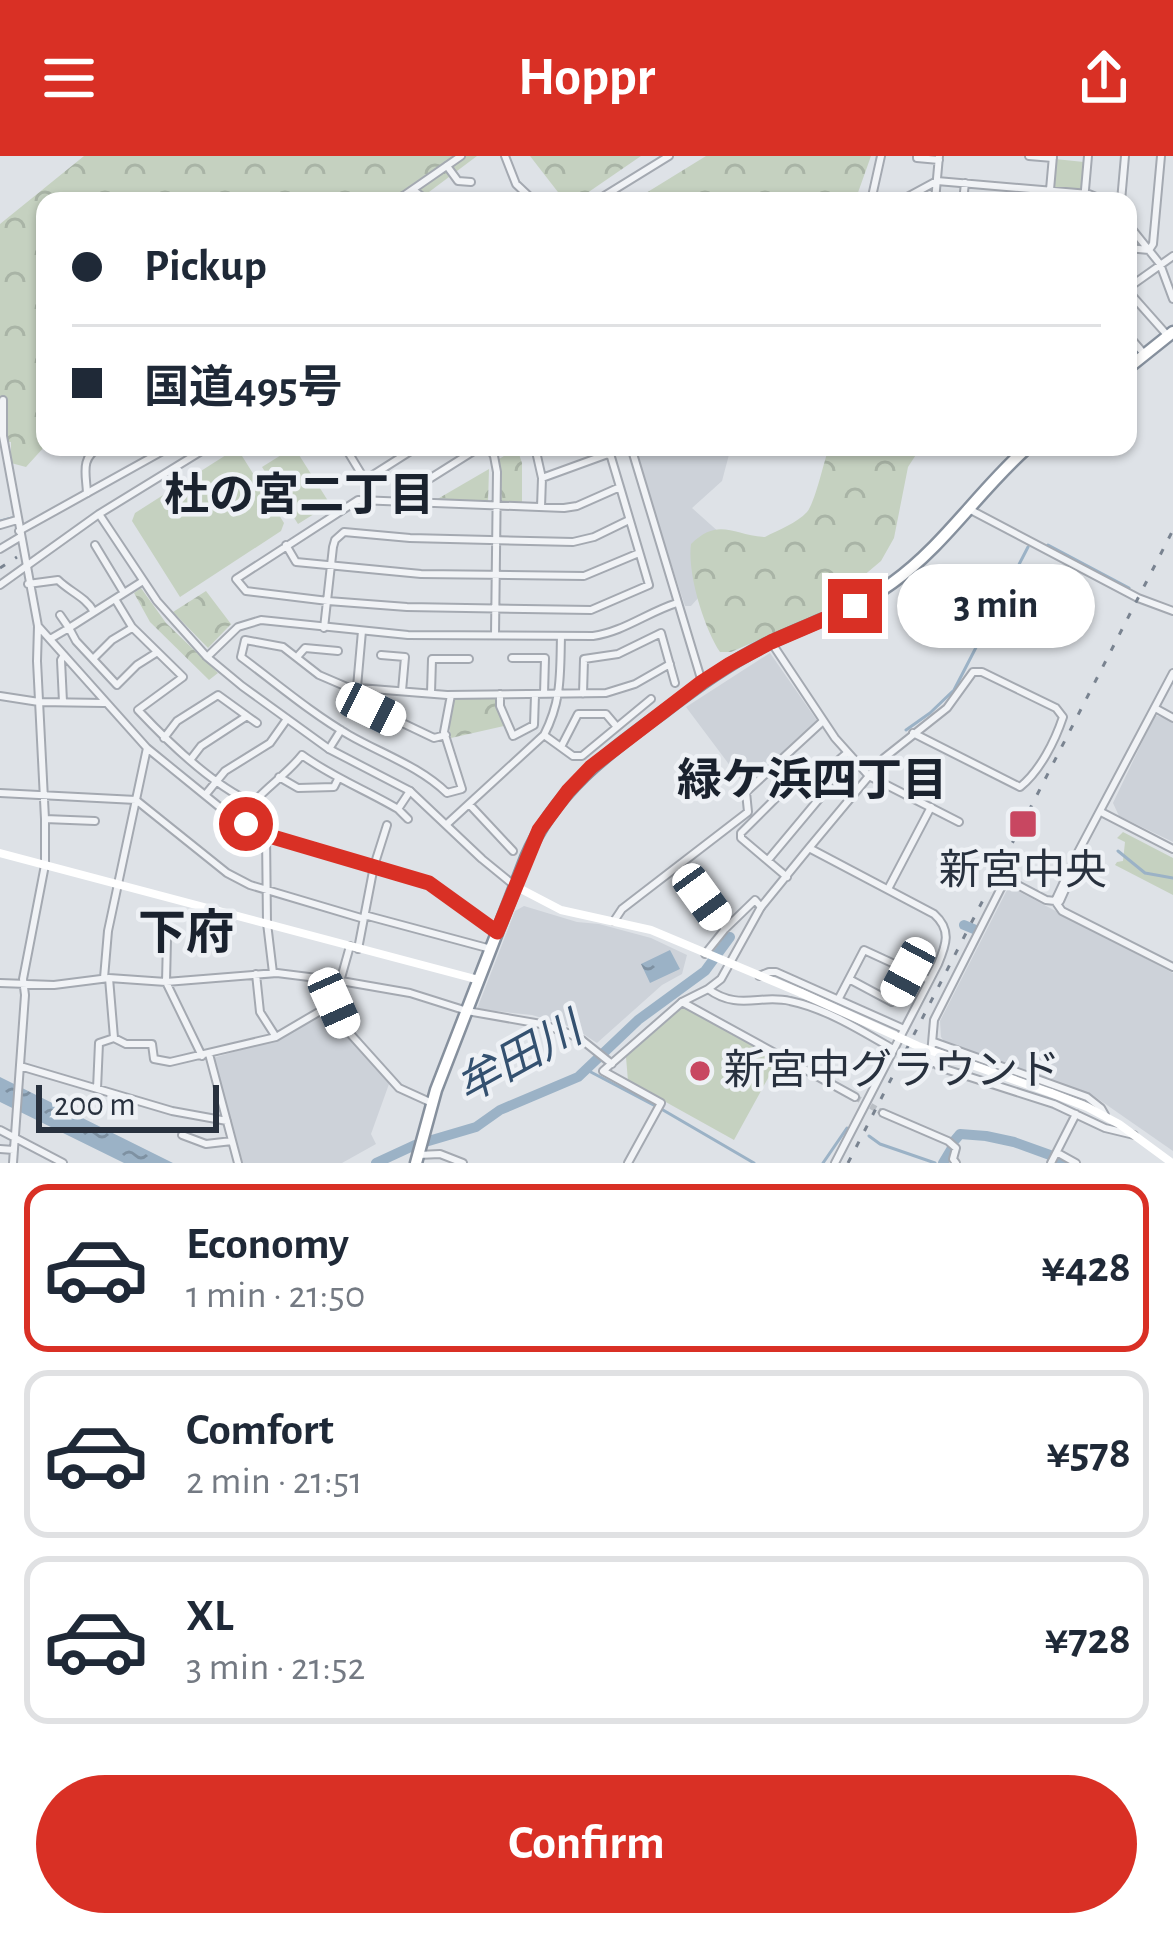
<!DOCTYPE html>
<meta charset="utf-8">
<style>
:root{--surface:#fff;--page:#f6f6f7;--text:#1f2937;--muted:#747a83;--line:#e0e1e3;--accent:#d93025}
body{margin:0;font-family:"Alegreya Sans","Noto Sans JP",sans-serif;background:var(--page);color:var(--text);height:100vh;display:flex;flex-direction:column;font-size:45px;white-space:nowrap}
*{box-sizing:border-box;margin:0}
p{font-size:39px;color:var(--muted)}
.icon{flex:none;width:66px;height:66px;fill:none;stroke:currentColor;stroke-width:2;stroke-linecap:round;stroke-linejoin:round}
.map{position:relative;height:1007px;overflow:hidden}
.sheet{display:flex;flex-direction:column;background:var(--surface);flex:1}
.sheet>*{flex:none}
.top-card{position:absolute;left:36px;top:36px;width:1101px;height:264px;border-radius:24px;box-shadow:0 3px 9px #0004;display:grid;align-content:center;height:264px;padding:0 36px;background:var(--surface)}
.scale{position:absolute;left:36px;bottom:30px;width:183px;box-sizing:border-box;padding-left:12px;border:6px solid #28313e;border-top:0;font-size:33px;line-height:42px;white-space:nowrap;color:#28313e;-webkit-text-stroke:9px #eef1f5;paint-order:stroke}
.end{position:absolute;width:54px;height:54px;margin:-27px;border:15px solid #d93025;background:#fff;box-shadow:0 0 0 6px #fff}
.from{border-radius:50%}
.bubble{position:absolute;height:84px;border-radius:42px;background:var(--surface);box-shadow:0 3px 9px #0004;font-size:39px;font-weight:700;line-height:84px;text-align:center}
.car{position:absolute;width:36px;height:72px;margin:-36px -18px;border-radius:15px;box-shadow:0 0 9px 3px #0007;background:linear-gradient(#fff 24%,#345 0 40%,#fff 0 76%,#345 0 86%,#fff 0)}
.top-card b{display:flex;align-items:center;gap:42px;height:114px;font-size:45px}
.top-card b+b{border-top:3px solid var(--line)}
.top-card i{width:30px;height:30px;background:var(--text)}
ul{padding:21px 0 0;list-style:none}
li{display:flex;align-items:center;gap:36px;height:168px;margin:0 24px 18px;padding:0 12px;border:6px solid var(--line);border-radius:24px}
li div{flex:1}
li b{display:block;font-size:45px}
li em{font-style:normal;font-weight:700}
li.active{border-color:var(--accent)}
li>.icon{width:108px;height:108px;stroke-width:1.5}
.primary-button{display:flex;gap:24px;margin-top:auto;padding:24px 36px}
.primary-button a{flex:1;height:138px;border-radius:72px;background:var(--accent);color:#fff;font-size:48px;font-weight:700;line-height:138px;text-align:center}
header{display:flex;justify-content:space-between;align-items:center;height:156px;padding:0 36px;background:var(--accent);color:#fff;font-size:54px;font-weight:700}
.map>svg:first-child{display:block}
</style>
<header><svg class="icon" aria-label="menu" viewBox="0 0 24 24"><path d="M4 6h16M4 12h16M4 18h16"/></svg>Hoppr<svg class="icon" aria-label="share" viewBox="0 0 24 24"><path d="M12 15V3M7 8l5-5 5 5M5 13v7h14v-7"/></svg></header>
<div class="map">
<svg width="1173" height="1007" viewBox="0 0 1173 1007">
<defs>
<pattern id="forest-crowns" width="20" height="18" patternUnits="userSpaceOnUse" patternTransform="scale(3)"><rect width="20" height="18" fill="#c5d1c0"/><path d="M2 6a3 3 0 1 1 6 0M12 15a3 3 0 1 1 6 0" fill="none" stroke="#a9b4a6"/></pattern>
<pattern id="water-ripples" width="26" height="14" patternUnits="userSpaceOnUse" patternTransform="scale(3)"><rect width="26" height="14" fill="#9bb2c6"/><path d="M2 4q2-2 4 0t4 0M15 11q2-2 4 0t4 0" fill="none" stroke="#7e91a2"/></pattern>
</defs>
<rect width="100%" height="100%" fill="#dee2e7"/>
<path fill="#cdd2d9" d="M633,291H731L722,325L692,352L740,395L691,450H685Z
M770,497L818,566L746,631L686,551Z
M1155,559L1173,565V686L1119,660L1113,647Z
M1012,732L1173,817V995L1091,938L944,885L941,881L940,865L1007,734Z
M524,750L577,766L599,768L651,782L687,799L682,818L662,829L597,887L574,872L532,859L477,853L515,755Z
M332,852L342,873L389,928L371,978L376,988L342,1007H243L213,902L279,883Z"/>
<path fill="#c5d1c0" d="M294,291L330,348L298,368L262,311Z
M237,292L284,367L281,375L180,441L132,365L135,357Z
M1123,676L1173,702V739L1115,709L1117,706L1123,705L1125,686L1117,682Z
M683,851L778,904L734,984L628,925L626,901Z"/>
<path fill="url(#forest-crowns)" d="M84,0H477L417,45H45V290L26,311L11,307V286L0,285V68Z
M530,0H641L577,44L561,40Z
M706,0H871L855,45H847L832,36L815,45H633Z
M1055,3L1084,6L1081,34L1053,32Z
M829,291H921L908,311L894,382L881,405L818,458L731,496H720C704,472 687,417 691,388C719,361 732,379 765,381C778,374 797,367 807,356C815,347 824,305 829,291Z
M517,292L522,307V348H501L499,303Z
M489,313L488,347L434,345Z
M141,432L166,467L218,517L209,524L150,466L134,437Z
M206,435L231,468L208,492L173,456Z
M453,543H496L504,570L451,582L448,562Z"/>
<path fill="url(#water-ripples)" d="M670,794L680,813L650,827L641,808Z
M0,921L173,1007H124L0,946Z"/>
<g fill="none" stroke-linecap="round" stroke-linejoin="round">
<path stroke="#9bb2c6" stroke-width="3" d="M0,365L12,362
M1048,389L1129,432
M906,574L930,557L954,534L1028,391
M1118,695L1145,717L1173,722
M587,914L663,954L754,1007
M869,980L880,988L935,1007
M823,1007L847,972"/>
<path stroke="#9bb2c6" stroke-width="10" d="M964,769L976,774
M955,984L960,978L986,980L1014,986L1050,999
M1059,1005L1064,1007
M376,1007L415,989L476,971L500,954L578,921L638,864L705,815L730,781
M943,1007L952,992"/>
<path stroke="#babfc5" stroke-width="6" stroke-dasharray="6 3" stroke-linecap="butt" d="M855,941L883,957"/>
<defs>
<path id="minor" d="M505,0L516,28L534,45
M917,0V2L939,4
M1029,0L1053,2
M447,10L458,25L471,26
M413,34L428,45
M596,45L669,0
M871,45L881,0
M900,45L937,25L1089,38L1106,45
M935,45L939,0
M963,45L965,27
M1049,45L1053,0
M1084,45L1088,0
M1121,45L1125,0
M1128,68L1160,108L1173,143
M1128,92L1149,94
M1149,94L1153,88L1161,0
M1128,132L1173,100
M1128,135L1168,180
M1128,179L1145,199
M3,244V280L38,470L37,505L45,663V709L23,823L25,839L13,1007
M345,291L365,324L417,291
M489,291L494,300L497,316L495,479
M535,291L542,322L541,351
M542,322L608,298L611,301L620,331
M620,331L649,429L591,454L407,451L328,445L246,435L236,423L358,344L564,352L577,350Z
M87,337C86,317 80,302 100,291
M423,348L426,325L480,291
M0,369L17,364
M95,389L124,437
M286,389L296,406L421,418L584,420L639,397
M0,393L20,381
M143,425L69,472L76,485L117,529L137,509L156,497
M28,428L58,424C70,436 86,441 94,456
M115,443L132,471L183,521L138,554C169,587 212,629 253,647C268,630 288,617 302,599C332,621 366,634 398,653L410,635
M38,470L147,592L222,653L266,679L429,727L497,776
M324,472L333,391L335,384L344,376L410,382L573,386L594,381L629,364
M50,483L69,472L60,459
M381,499L405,501L402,535
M297,501L305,492L338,495
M512,502H545L544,538
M93,503L112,484L132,472
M357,531L362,475
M372,533L371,552L434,582L446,579
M431,537L432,503H469
M500,538V550L513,580L534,569L535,539
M583,538L584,503L618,498L661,477L675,527
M451,539L444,576L462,633L447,637C419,610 382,598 349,579C311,557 276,527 241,501L245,484L283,491L319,519L347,531L447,539L606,537L635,528L670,508
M0,540L39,546L104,547
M63,546L61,504L64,499
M1155,552L1173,562
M247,560L257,567
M544,579L573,600H582L651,543
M164,582L177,565L218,539L247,560L201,590L191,603
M561,591L578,558H606L617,571
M329,593L341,574
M279,621L298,632L334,631L338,623
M0,637L136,644L227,717L250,729L361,762L368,760L491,793
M206,638L225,615L270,587L287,563
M469,648L513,695
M398,653L408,663
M45,663L95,665
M447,668L544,579C562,544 560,518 561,480
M266,679L267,767L273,817
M768,704L829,631L821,619
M679,709L725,773
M787,721L741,682V677L782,636L821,619L847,597
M1012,726L1006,727L1001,732L934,864L931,899L937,909L945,913L1054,948L1105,972L1134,979
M888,733L931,651
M614,765L622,753L748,656L746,636L823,565
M167,783L166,826L202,900
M350,790L334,847L345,872L399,932L432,947
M358,793L374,710L387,669
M705,798L725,773L755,744L761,751
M256,818L260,856L276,881
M759,820L769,816H776L904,873
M104,822L108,775L147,592
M109,822L114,882L126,888H152L154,903L170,906L276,881L334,847
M849,823L892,846L908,816
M0,827L54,829L109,822L166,826L277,817L341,825L410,837L467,855L541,868L568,877L582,884L612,908
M839,842L864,794L929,824
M934,886L1087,941L1101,952L1105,959
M209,898L238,1007
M913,903L927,909L935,906
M20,910L172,955L227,965
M97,933L99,887L114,882
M883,957L948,985L956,992L953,1003L956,1007
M0,974L63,1007
M182,979L206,988L232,985
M0,993L14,994
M1058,997L1076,1007
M418,999L440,998L463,1007
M628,1007L661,947L603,915L682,846L855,941
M1051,1007L1076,958"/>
<path id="tertiary" d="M396,45L461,0
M631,291L702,526
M967,352L1138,442L1173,455
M99,358L157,445L207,501L242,530L329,593L410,635L482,703L515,730
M19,375L170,291
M0,429L99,358L208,291
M771,486L835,582L869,620L959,666
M207,501L238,471L261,464L408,479L593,480C623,476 648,456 677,447
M1101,656L1173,693
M809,692L934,758C952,774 946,789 938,808L835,1007
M1012,726L1046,744L1055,745L1062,755L1173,811
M1055,745L1076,700L1173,517
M1060,745L1081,698
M708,833C738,855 760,838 790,845C825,852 862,875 893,893
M682,846L708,833L721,823L761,751L809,692L884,602L947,552L973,516H982L1056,552L1063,561C1055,585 1040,615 1020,631L913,577"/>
<path id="trunk" d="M1128,212L1173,176
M416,1007L436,934L526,702C553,637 607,597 662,557C696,531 730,506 769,487C810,467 855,454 892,427C945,389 980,333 1028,291"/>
</defs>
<use href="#minor" stroke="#a4a9b1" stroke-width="10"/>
<use href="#tertiary" stroke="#a4a9b1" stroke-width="10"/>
<use href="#trunk" stroke="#86909d" stroke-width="15"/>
<use href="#minor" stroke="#f1f3f6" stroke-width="6"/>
<use href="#tertiary" stroke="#f1f3f6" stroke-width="6"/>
<path stroke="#fff" stroke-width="8" d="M0,697L479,824
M515,730L561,754L651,774L801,837
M1051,937L1087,951L1119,968L1172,1007"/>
<use href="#trunk" stroke="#fff" stroke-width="10"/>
<path stroke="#798390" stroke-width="3" stroke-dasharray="6 12" stroke-linecap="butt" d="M0,412L17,401
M848,1007L1173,374"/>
<path stroke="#fff" stroke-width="8" d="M801,837L918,890L1051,937"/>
</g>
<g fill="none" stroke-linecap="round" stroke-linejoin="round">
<path stroke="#d93025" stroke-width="15" d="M246,668L266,679L429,727L497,776L539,674L568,635L591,611L702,526L730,508L771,486L855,450"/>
</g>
<g fill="#c84761" stroke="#eef1f5" stroke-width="4.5">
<rect x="1008" y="653" width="30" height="30" rx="6"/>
<circle cx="700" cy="915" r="12"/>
</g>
<g text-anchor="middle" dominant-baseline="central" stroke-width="9" stroke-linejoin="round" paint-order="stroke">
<g font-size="42" fill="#28313e" stroke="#eef1f5">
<text x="1023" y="715">新宮中央</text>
<text x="724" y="915" text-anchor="start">新宮中グラウンド</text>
</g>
<g font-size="45" font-weight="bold" fill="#1a222e" stroke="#eef1f5">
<text x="299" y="340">杜の宮二丁目</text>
<text x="812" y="625">緑ケ浜四丁目</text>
</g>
<g font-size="45" font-style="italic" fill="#345170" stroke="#eef1f5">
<text transform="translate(519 903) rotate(-29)">牟田川</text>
</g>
<g font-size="48" font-weight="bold" fill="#1a222e" stroke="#eef1f5">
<text x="186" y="779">下府</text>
</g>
</g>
</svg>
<div class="scale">200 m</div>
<i class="end from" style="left:246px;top:668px"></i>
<i class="end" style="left:855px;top:450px"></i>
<div class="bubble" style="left:897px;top:408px;width:198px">3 min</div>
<i class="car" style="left:371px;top:553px;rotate:116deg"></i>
<i class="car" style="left:702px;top:741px;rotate:144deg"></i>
<i class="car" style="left:908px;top:816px;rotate:208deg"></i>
<i class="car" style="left:334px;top:847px;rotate:156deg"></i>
<div class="top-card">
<b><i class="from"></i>Pickup</b>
<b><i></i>国道495号</b>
</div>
</div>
<section class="sheet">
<ul>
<li class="active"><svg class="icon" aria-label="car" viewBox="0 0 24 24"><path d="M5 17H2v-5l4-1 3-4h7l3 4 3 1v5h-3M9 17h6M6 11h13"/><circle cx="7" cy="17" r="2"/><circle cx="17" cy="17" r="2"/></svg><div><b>Economy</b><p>1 min · 21:50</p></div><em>¥428</em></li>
<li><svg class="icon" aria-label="car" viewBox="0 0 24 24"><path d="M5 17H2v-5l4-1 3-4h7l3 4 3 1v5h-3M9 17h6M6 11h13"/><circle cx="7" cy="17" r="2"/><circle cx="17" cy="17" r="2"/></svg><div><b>Comfort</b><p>2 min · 21:51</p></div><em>¥578</em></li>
<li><svg class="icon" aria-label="car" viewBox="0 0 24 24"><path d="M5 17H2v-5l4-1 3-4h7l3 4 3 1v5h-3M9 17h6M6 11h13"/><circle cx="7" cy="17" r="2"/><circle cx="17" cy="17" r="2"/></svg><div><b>XL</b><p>3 min · 21:52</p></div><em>¥728</em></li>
</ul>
<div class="primary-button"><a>Confirm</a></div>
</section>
